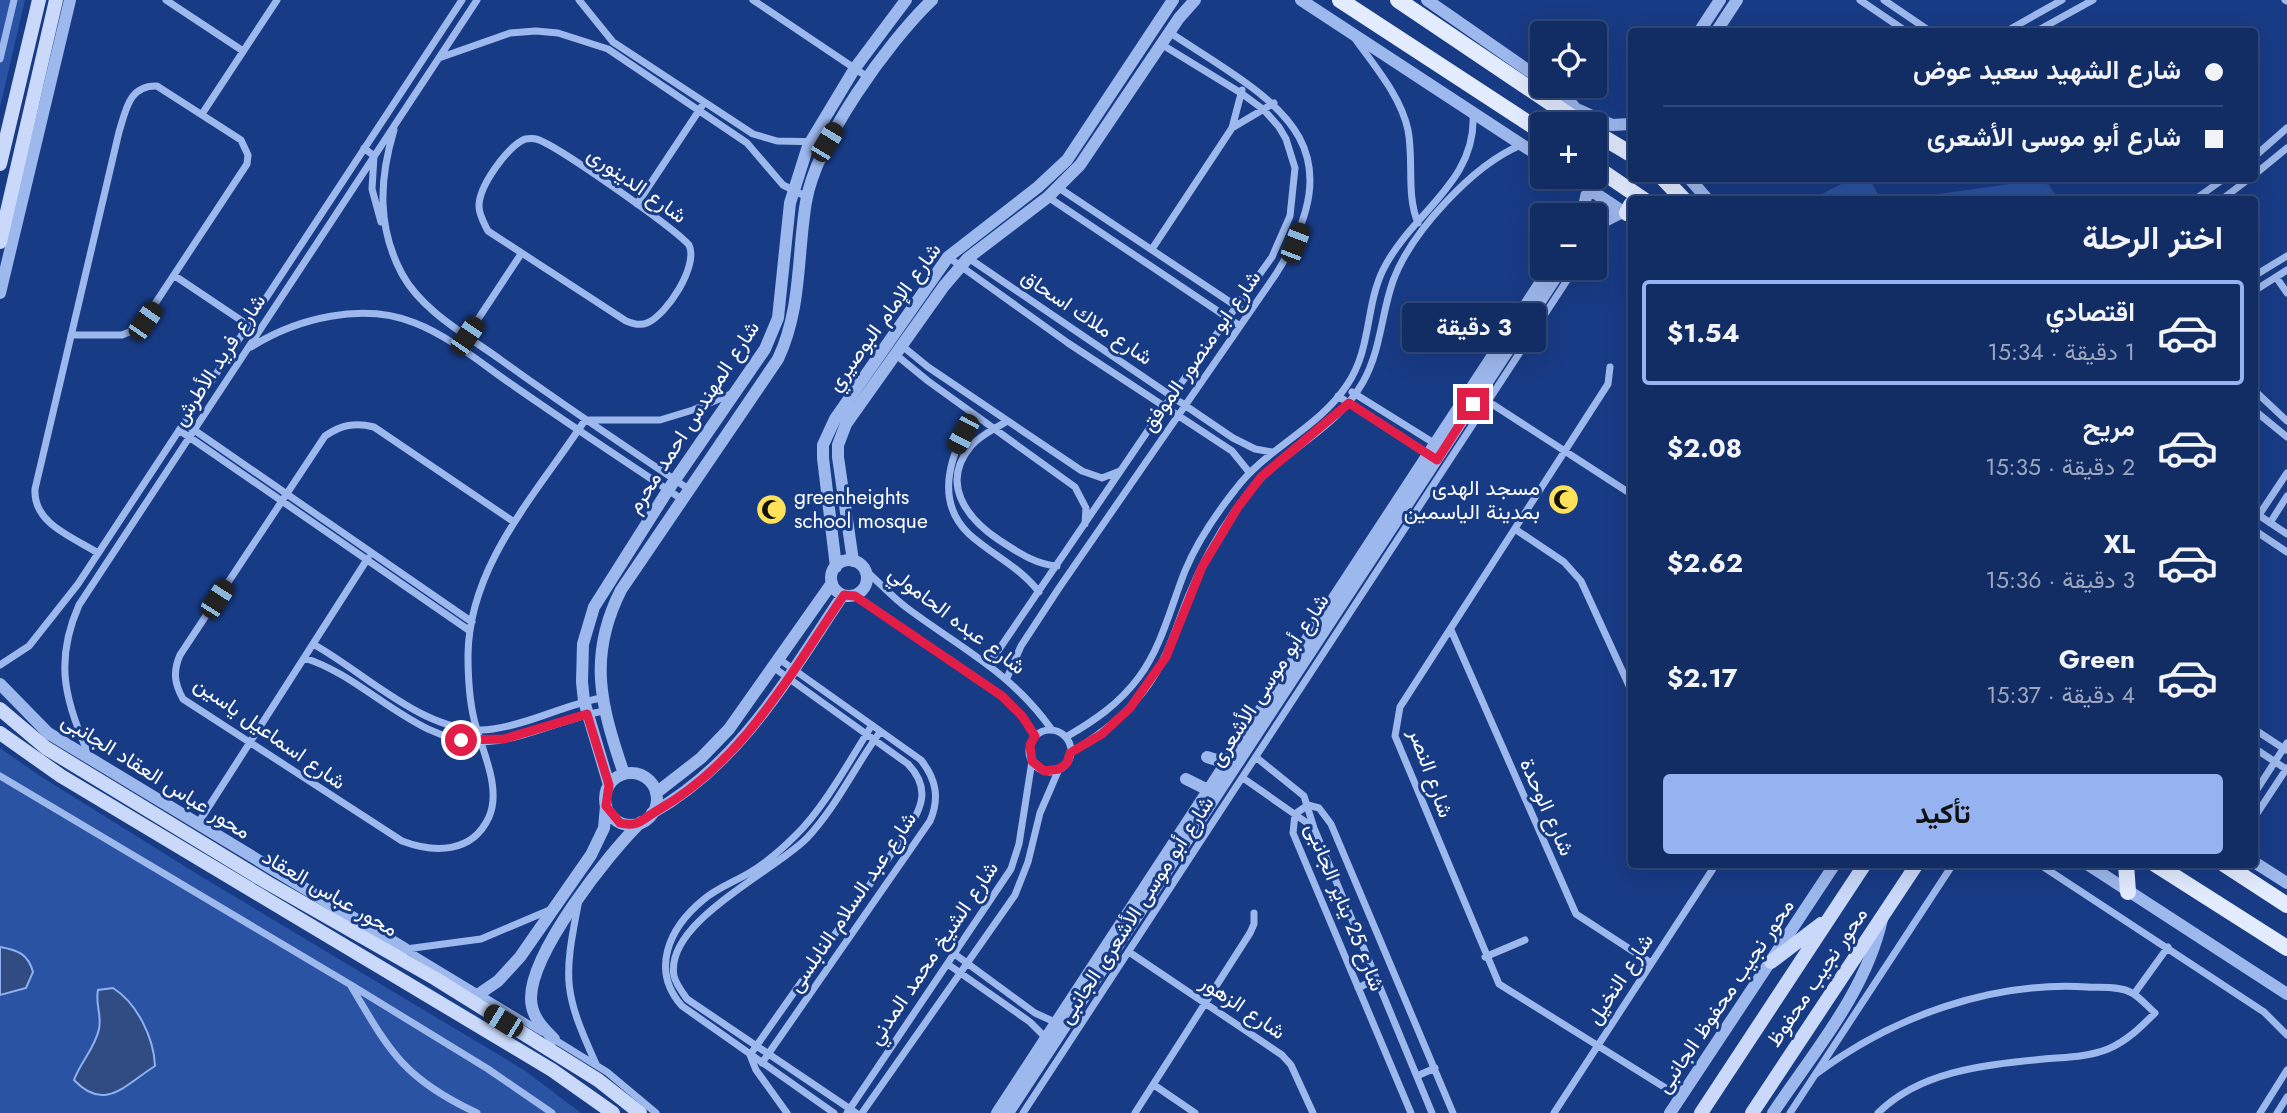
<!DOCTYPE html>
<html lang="ar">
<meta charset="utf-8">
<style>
:root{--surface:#122c64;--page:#1b346a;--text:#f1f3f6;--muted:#9ca7bf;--line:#314878;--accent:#95b2f1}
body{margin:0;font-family:Jost,Vazirmatn,sans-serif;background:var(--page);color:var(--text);direction:rtl;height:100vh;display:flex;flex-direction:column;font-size:26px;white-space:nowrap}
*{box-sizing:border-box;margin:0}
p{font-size:23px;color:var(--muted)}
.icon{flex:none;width:38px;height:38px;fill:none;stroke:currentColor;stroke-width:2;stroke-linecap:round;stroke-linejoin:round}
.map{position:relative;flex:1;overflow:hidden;direction:ltr}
.details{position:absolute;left:1628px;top:196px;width:630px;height:672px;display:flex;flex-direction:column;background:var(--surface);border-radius:7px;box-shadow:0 7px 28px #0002,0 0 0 2px var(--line);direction:rtl}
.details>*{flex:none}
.banner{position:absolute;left:1628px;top:28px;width:630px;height:154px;border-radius:7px;box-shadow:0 7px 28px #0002,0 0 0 2px var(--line);direction:rtl;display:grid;align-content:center;height:154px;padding:0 35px;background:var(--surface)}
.controls{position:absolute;left:1530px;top:21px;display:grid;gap:14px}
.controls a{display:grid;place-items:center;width:77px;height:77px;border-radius:7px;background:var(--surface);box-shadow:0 7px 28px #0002,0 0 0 2px var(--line);font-size:35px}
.end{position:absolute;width:32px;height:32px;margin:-16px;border:9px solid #e11d48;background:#fff;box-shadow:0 0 0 4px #fff}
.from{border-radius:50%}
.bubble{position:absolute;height:49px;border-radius:7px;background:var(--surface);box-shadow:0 7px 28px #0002,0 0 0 2px var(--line);font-size:23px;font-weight:700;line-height:49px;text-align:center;direction:rtl}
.car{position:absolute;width:21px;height:42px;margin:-21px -10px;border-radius:9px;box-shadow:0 0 5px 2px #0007;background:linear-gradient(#222 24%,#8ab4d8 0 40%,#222 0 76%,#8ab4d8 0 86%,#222 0)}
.banner b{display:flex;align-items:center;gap:24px;height:66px;font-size:26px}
.banner b+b{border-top:2px solid var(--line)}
.banner i{width:18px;height:18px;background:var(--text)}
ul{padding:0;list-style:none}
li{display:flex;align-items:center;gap:21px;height:105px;margin:0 14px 10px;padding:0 21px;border:4px solid transparent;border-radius:7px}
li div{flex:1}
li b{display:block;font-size:26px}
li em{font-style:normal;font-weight:700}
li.current{border-color:var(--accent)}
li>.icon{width:63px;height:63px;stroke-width:1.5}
h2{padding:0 35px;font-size:32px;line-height:84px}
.cta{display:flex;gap:14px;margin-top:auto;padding:14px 35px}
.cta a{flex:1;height:80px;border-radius:7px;background:var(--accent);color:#111;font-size:28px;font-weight:700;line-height:80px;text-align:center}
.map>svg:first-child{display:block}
</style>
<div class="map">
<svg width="2287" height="1113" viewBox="0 0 2287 1113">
<rect width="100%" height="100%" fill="#183b85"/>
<path fill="#2a53a4" d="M0,0H25L0,107Z
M1870,179L1880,199H1812L1851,179Z
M2037,180L2049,185L2058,199H1923L1932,195Z
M0,748L40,776L202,877L524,1070L581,1113H0Z"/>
<path fill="#314b83" stroke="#8fb1ef" stroke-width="2" d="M0,947C18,950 28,954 33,972L26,988L0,995Z
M113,988C137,1003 154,1038 155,1066C126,1084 105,1113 74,1080C81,1061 95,1048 99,1029C102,1015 95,1004 98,990Z"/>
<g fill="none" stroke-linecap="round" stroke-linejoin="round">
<path stroke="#9db8ed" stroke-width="7" d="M166,0L243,51
M579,0L613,42L753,134L777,141L827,142
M753,0L869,78
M1860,0L1907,32
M1884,0L1931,32
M2285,0L2287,1
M2005,32L2062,0
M2035,32L2093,0
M1356,40C1376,68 1401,97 1408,130C1414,161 1406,194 1418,223
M439,58L510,33L536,31L558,33L608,49L747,143L783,185L807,197
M0,59L14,0
M202,114L277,0
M1232,128L1274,103
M394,130C379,180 377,227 402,274C422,311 468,336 501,360C563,405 626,447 690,490
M525,139C528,139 532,138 536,139C554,143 674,228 689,245C699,265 667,315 647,323C640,326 633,324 626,321L488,231C484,223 479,215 479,206C479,186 507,147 525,139Z
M364,148L374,156L372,189L381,222
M2254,157L2287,128
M2254,175L2287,148
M1059,188L1248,314
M1048,197L1240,326
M2194,200L2225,178
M2221,200L2250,178
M637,204L702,106
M1594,238L1604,224L1622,215
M1152,249L1232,128L1242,90
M948,257L1068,343L1232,451L1249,472
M967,257L1233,438L1255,449L1272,452
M175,276L248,325
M2254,276L2287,256
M2276,277L2287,293
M2254,291L2287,270
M71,335H122L139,328L247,164L248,155L241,140L157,86C129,85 126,110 119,132L35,489C33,524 73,537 98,553
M901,345L928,367L1082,471L1102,478L1120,471
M251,347C297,318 363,302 415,323C451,337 483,365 514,386C570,425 626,462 683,500
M459,348L521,254
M895,354L928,381L1075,487L1086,508L1085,524
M1610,367L1608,384L1400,707L1395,736L1499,984L1680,1097
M2254,390L2287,421
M1352,392L1437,445
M1338,396L1428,455
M1489,402L1631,494
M2254,410L2287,437
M975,416C951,450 933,500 969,534C992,555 1019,566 1039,592
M1007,421C995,429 980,435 971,446C940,483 966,518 999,540C1018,552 1034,564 1057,566
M184,423L472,622
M179,430L470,631
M2254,512L2287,534
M2259,515L2287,473
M514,522L374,427C355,422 341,425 325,436L180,655C173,671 174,683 183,699L402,841C434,853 472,854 489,817C502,787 481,749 474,719C469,698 468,677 468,655C469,564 538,492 585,420H660L693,410L731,394
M2270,523L2287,496
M1515,529L1564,562L1581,581L1631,690
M2254,530L2287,552
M866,571C880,583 892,597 907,608C962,649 1011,672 1052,730
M855,596L1002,696L1022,716L1035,736
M1451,630L1576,914L1651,963
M313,644C366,673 430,739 493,729C530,724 564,705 601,698
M304,658C367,677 415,744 484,742C524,740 564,718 604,711
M989,664L1164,407L1272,257L1290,216L1295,168L1286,139L1279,127L1264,110L1241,93L1161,44
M0,665L29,646L78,584L462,0
M773,667L908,764C931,788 922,808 906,833L750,1055L756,1070L787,1113
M1007,678L1021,646L1059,588L1276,274C1361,138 1272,100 1169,32
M2254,729L2286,750
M1029 751a21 21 0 1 1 42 0a21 21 0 1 1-42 0Z
M1066,737C1094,721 1119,704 1139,677C1162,646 1171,606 1185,571C1197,542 1216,514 1235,490C1266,448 1318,429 1347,385C1372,348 1365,307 1383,270C1411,213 1477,183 1473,114
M2254,748L2286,769
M1070,753C1101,734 1128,714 1149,684C1168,657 1176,627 1188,597C1203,560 1224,523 1249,492C1282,450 1336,430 1363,382C1381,350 1381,315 1393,281C1411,232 1473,165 1521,145
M90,758C66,701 53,664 79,605L477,0
M1257,758L1304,796L1314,828L1432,1113
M0,776L351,985L488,1069L552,1113
M1243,778L1313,827
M2254,794L2287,743
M2254,818L2287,768
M197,825L368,558
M2039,864L2264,1012L2287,1035
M578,905C563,981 564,993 596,1064
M405,949L542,1032
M406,949L481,939L552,909
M1129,952L1282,1055L1291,1065L1313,1113
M956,955L1035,1013L1057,1023
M1485,957L1525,940
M949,965L1030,1022L1048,1040
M351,986C390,1052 404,1079 477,1113
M1358,988L1376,979
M2134,994L2168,947
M552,1038L607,1072L656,1113
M762,1063L930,821C940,798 936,779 921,760L779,659
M1816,1074C1892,1017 1991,981 2087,987C2101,988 2118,986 2130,992C2139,996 2147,1006 2155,1013C2141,1027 2127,1041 2108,1049C2088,1057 2066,1057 2044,1059C1986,1065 1921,1070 1878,1113
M1417,1076L1435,1068
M1154,1085L1195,1113
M834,1113L682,1006C650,970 669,928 703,900C717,888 734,882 749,873C766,863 781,850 795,836C824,808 850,760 872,725
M847,1113L1011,869L1019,844L1032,761
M856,1113L687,999C682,992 676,984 674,976C664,922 775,871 807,838C837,806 855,766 880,732
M862,1113L1015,895L1028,862L1040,813L1059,769
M1023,1113L1575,268
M1135,1113L1250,933L1254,924V913
M1411,1113L1293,833L1295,814L1308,805L1319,808L1331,824L1453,1113
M1554,1113L1716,864
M1790,1113L1953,864
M2260,1113L2287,1070
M2277,1113L2287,1097"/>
<path stroke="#9db8ed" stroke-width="12" d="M1301,0L1542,158
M1427,0L1542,80
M1699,32L1720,0
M1716,32L1737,0
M1550,86L1570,102L1583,117
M1579,110L1612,125L1631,124
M1571,177L1631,217
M1689,178L1708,200
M1582,215L1588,188
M1594,221L1610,210L1623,212
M0,293L70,0
M831 578a18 18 0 1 1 36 0a18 18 0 1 1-36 0Z
M853,561L838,457V445L846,424L944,286L968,258L1048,197L1080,165L1179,18L1195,0
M836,567L823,458V445L835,419L948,257L1038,187L1067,160L1173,0
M0,684L48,733L405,949
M1207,757L1226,763
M605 799a26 26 0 1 1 52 0a26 26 0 1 1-52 0Z
M624,774C601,706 587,657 621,590L778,359C802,308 797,255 806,202C816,142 888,42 932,0
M1186,779L1208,790
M609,785L584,701L582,682L583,644L594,607L668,490L765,349L778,318L790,203L808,146L855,68L906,0
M656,793L701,758L729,729L832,583
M652,813C741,763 788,677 843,595
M2254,862L2287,883
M2087,864L2287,994
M479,994L498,981L520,957L591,855L604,828L606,806
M554,1039C542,1027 531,1016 531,998C531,952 608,854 641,822
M997,1113L1550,268
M1008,1113L1562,268
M1670,1113L1835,864
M1773,1113C1813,1053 1866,992 1882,919"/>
<path stroke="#cad9f9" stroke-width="14" d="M0,164L39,0
M0,242L56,0
M0,709L46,748L268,883L436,979L598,1080L640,1113
M0,733L61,776L552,1070L613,1113
M1771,962L1821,924
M1701,1113L1865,864
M1752,1113L1917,864"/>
<path stroke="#e3ebff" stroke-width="16" d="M1340,0L1542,132
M1398,0L1582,124
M1594,132L1631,154
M1594,166L1644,200
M1663,178L1684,200
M1627,213L1631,205
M2126,864L2128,892
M2155,864L2287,948
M2224,864L2287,905"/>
</g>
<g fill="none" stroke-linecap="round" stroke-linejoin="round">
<path stroke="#e11d48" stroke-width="9" d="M461,740L504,739L587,714L609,785L606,806L620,823C638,828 644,818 658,810C743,762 790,674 844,595L855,596L1002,696L1022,716L1035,736L1030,745L1032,761L1044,771L1059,769L1067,763L1070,753L1102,734L1130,708L1166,657L1202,567L1238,507L1261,477L1349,403L1437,460L1473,404"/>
</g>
<defs>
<symbol id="mosque-disc" viewBox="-11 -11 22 22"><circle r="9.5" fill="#ffe259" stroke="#183b85"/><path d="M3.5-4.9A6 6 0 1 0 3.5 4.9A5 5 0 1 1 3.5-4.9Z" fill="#111"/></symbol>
</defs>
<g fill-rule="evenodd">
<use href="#mosque-disc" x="1546" y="482" width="35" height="35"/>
<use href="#mosque-disc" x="754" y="492" width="35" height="35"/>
</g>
<g text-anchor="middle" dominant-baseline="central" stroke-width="6" stroke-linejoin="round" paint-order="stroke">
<g font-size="21" fill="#fff" stroke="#183b85">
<text transform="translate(637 185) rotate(35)">شارع الدينورى</text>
<text transform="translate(884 317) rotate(-54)">شارع الإمام البوصيري</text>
<text transform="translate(1087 317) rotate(34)">شارع ملاك اسحاق</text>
<text transform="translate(1201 351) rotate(-55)">شارع ابو منصور الموفق</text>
<text transform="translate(219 360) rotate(-57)">شارع فريد الأطرش</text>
<text transform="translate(693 417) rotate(-57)">شارع المهندس احمد محرم</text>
<text transform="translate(957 620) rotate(37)">شارع عبده الحامولي</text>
<text transform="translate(1269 680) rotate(-57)">شارع أبو موسى الأشعرى</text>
<text transform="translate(270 733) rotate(35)">شارع اسماعيل ياسين</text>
<text transform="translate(1431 773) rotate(70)">شارع النصر</text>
<text transform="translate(156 776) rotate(32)">محور عباس العقاد الجانبى</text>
<text transform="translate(1547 807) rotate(66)">شارع الوحدة</text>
<text transform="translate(330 893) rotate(30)">محور عباس العقاد</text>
<text transform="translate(852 902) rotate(-56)">شارع عبد السلام النابلسى</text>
<text transform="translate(1345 907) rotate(68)">شارع 25 يناير الجانبى</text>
<text transform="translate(1136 910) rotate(-57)">شارع أبو موسى الأشعرى الجانبى</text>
<text transform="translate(933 953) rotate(-56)">شارع الشيخ محمد المدني</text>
<text transform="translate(1817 977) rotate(-56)">محور نجيب محفوظ</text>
<text transform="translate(1620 979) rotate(-57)">شارع النخيل</text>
<text transform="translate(1725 996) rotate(-56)">محور نجيب محفوظ الجانبى</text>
<text transform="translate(1243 1007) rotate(34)">شارع الزهور</text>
</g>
<g font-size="21" fill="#fff" stroke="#183b85" text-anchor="end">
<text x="1540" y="488">مسجد الهدى<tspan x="1540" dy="24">بمدينة الياسمين</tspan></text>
<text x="794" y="497" text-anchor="start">greenheights<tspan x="794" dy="24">school mosque</tspan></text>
</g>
</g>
</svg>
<div class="controls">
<a><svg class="icon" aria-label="locate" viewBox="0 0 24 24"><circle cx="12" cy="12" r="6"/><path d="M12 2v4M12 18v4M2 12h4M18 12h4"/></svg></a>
<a>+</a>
<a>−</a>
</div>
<i class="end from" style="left:461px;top:740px"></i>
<i class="end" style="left:1473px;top:404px"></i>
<div class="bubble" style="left:1402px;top:303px;width:144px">3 دقيقة</div>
<i class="car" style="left:827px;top:142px;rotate:31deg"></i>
<i class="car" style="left:1295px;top:243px;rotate:21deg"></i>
<i class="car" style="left:145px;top:321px;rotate:35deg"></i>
<i class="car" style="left:467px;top:336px;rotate:34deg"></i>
<i class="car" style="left:963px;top:434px;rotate:208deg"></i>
<i class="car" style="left:217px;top:599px;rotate:33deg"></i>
<i class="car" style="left:503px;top:1021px;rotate:302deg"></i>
<div class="banner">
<b><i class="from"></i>شارع الشهيد سعيد عوض</b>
<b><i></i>شارع أبو موسى الأشعرى</b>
</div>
<section class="details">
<h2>اختر الرحلة</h2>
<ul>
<li class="current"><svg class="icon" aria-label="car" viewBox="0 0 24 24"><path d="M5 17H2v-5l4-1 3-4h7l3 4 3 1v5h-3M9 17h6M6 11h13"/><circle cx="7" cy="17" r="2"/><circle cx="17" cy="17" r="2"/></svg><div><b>اقتصادي</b><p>1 دقيقة · 15:34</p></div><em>$1.54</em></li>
<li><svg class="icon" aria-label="car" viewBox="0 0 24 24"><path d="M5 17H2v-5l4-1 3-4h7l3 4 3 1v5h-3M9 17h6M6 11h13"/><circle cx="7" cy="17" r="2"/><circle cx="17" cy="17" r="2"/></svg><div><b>مريح</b><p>2 دقيقة · 15:35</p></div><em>$2.08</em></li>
<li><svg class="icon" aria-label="car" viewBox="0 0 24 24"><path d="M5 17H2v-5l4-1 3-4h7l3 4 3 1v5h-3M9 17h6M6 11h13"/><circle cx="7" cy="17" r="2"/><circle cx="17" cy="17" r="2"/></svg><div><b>XL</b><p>3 دقيقة · 15:36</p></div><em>$2.62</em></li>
<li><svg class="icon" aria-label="car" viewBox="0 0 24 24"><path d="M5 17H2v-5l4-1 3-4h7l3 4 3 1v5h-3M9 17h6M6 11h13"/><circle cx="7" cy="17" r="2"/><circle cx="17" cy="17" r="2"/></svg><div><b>Green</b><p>4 دقيقة · 15:37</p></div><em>$2.17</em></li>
</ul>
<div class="cta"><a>تأكيد</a></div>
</section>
</div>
